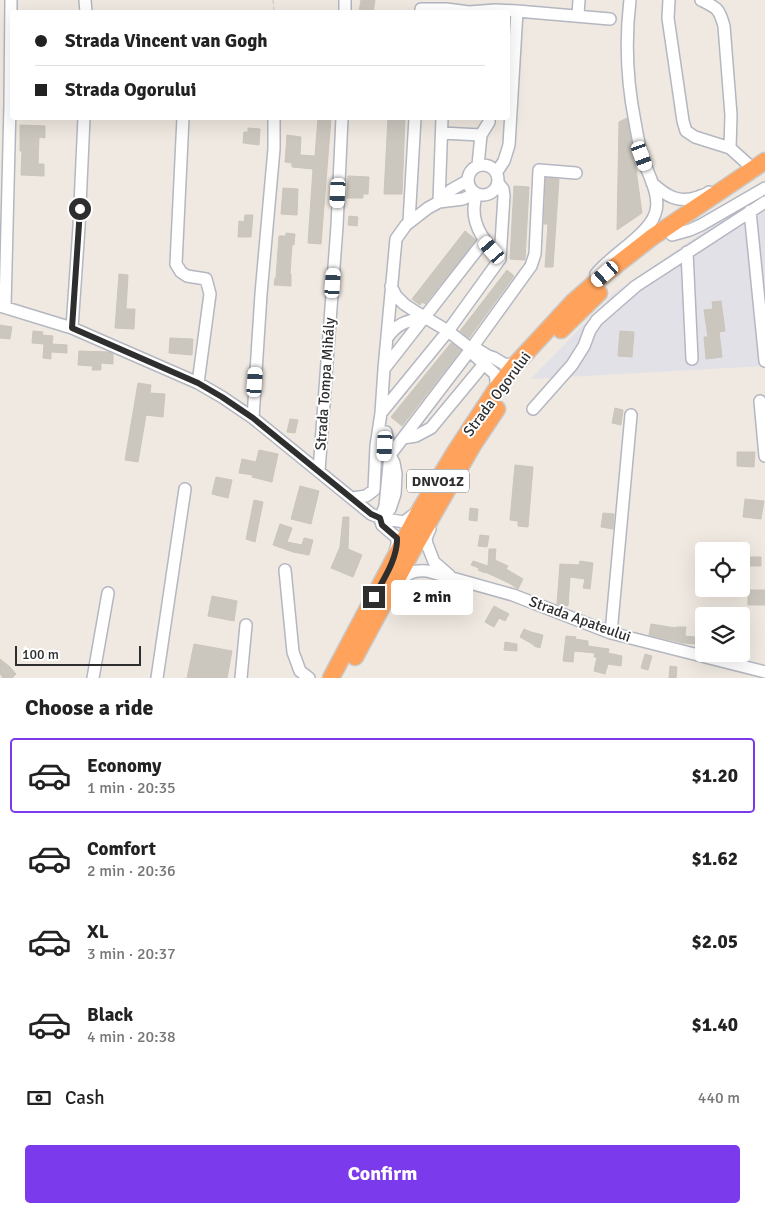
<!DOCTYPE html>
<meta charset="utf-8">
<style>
:root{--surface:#fff;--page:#f2f2f2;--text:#222;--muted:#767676;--line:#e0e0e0;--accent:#7c3aed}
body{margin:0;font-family:Signika,sans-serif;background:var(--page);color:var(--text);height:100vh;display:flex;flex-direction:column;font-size:19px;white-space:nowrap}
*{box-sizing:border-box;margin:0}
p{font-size:16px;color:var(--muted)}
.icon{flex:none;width:28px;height:28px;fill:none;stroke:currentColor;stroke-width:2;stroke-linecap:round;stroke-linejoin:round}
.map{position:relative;height:678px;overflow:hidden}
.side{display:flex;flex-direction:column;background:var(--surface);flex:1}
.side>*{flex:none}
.hud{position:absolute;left:10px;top:10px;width:500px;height:110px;border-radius:5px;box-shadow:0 5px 20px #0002;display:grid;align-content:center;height:110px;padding:0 25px;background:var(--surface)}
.fabs{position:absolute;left:695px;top:542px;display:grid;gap:10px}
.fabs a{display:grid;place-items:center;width:55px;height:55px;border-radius:5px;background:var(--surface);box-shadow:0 5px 20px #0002;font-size:25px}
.scale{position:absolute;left:15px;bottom:12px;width:126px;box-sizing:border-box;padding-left:5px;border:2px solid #2e2e2e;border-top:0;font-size:14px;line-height:18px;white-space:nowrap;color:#2e2e2e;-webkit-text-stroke:4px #fff;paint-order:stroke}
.end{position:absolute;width:22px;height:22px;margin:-11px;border:6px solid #2e2e2e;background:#fff;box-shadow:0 0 0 2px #fff}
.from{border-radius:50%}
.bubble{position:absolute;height:35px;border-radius:5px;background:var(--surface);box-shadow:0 5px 20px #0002;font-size:16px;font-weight:800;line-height:35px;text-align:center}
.car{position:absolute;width:15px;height:30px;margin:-15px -8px;border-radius:6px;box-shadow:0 0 4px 1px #0007;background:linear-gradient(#fff 24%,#345 0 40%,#fff 0 76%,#345 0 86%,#fff 0)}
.hud b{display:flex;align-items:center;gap:18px;height:48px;font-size:19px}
.hud b+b{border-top:1px solid var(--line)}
.hud i{width:12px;height:12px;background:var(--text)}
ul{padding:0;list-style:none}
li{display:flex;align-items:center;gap:15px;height:75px;margin:0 10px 8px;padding:0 15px;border:2px solid transparent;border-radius:5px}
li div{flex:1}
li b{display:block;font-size:19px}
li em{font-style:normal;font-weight:800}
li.current{border-color:var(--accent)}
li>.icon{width:45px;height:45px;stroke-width:1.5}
h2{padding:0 25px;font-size:22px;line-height:60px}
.pay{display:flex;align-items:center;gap:12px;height:55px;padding:0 25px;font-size:19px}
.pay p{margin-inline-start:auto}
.cta{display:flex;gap:10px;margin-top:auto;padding:10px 25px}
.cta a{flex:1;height:58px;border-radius:5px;background:var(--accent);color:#fff;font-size:20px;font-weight:800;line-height:58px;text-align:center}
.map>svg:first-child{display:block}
</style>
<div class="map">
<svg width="765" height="678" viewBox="0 0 765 678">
<rect width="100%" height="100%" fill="#efe9e1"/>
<path fill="#e3e1e8" d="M765,194V366L531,379L614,293L718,222Z"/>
<path fill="#cbc7bf" stroke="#cbc5ba" d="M361,0H375L373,12H359Z
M318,118H331L321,244L308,243L313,169L292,167V163L285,162L287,135L301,137L300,155L315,156Z
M388,118H405L402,194H384Z
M627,118L634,155L642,213L617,230L619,122Z
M20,125L45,126V138L39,137L38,164H44V176L21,175L22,151H20Z
M248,128L260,129L259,145L243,143L244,132H248Z
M348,176L369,177L368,194H363V198H347Z
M546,178L559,179L553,267H545L548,224H544Z
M514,186L529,187L525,260L510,259Z
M283,188L298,189L297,215L281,214Z
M245,215H253L251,237H238L239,221L244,222Z
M349,216L358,217L357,226L348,225Z
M465,231L476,240L425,304L422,302L420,305L412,299Z
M286,233L295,234L294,245H292L290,274H291V286L274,285L275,278H276L279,236H286Z
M507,270L514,276L469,338L460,331Z
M119,274L128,275L126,309H135L134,329L115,328Z
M721,301L725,331L719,332L722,357L706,359L704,337H708L704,310L713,309L712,302Z
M0,325L12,327L10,339L0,338Z
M33,331L43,332L42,335L53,336L52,344L67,345V353L51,352V359L43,358L44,344L32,343Z
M620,331L634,332L632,357L618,356Z
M170,338L193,339L192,355L169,353Z
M451,343L461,350L402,426L391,417Z
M79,351L109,352L113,354V364L101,363V370H92L93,366L78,365Z
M138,383L151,385L150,393L165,394L163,417L146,415L138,462L125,460Z
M615,408L623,410L621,425L612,423Z
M290,419L298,420L295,433L287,432Z
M259,450L278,454L272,482L252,477L253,475L239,473L242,459L256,462Z
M737,452H755L754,467L737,466Z
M515,465L533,467L528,527L518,526V521L510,520Z
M216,477L232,480L228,498L212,494Z
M300,486L319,491L311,524L291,519Z
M745,499L764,501L761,519L743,517Z
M254,500L263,502L255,542L246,539Z
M470,508L478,509L477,521L469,520Z
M603,513L614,514L613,529L601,527Z
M343,517H349L348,549L362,555L353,577L331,568L340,547Z
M280,524L292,528L287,542L302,545L304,538L313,540L309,555L293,552L273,545Z
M480,535L489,536L487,547L478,546Z
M489,549H496L495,560L508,566L506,569L523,579L518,589L509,583L485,572V573L478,570L479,568L471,565L473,561L488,566Z
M749,557H761V566H749Z
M580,561L593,563L590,589L583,588L585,579L570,577L568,606L557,604L560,564L579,565Z
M748,590H765V605H748Z
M212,596L237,601L234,621L208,616Z
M494,606L509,614L505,621L499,618L494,627L485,622Z
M651,624L676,628V627H686L685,636L704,638V648L695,647L696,644L683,643L649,635Z
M524,629L531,632L543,635L540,648L534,646V645L520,637Z
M566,636L576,637L575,639L588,641V646L609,649L608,653L622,656L621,666L608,664L605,674L594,671L597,657H594L595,653L574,651L573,662L563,661Z
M505,642L517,644V651L504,650Z
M194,644L232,651L227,678H187Z
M645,654L652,656L648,670L641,668Z
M0,659L10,667L16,674L12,678H3L0,674Z
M670,666L677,667L676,678H669Z"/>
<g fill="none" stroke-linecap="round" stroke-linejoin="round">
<defs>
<path id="minor" d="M85,0L86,12
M669,0L668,18L683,121L686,131L695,137L730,148L751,167
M701,0C717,8 719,8 724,26L731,115L730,148
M421,9H446L469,12L496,10L517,11L509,145L504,161L496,173
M517,11L610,19
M345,12V0
M578,15L579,0
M183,118L176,264L181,272L187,276L206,279L210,294L198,383
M442,133L481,135L478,165
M481,135L489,122V118
M468 180a15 15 0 1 1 30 0a15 15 0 1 1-30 0Z
M652,183C666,196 679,204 698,197C703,195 706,195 709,192
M476,194C475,200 474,205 474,210C474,230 488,245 500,259
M439,202L442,118
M439,202L463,199L474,194
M750,211L765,361
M409,222L415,118
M672,235L690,230L701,225L765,188
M687,252L692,359
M596,274C611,255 648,235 655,214C662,196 647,173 642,156C639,145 637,133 635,122C627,82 625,41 630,0
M391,286L396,296L404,304L416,312L448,331L471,349
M0,306L72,328L198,383L222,397L253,418L371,514C381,519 392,520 404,522L417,512
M5,307L10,105L11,0
M72,328L79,227L84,118
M387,338C398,322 408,321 426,317
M384,369L484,241
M497,388L495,374L472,353L471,349L475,348L488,356L494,358L504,364L515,365
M760,401L765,456
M533,409L572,365L584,346L590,330L597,320L636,286L765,202
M381,413L448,331L500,259L504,196L503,189L498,183
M253,418L261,294L274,149V118
M386,432L390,455L471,349L531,266L535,254L539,170L576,173
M403,438L416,436L431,428L484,364
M390,455L394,463L396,474L395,494L390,509L380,519L385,506Z
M319,471L337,226L342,118
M353,498L366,496L374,490L376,446L381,413L384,369L396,239L406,225L428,208L439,202L451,190L467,181
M380,519L382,525L397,538V545L395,552
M430,529L426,538L427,544L434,562L450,576
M285,570L293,652L300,671L309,678
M400,582C406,572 416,570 427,571L513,595L611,633L765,672
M611,633L631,415
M93,678L108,593
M157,678L185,489
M241,678L246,625"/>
<path id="highway" d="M561,330L599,293
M355,657L411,553L473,445L497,409
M331,678L420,510L455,452L497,388L515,365L573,302L605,274L651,238L765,161"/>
</defs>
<use href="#minor" stroke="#b4b7c1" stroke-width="14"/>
<use href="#highway" stroke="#c9c9c9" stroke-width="19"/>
<path stroke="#c9c9c9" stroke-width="1" stroke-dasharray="4 2.5" stroke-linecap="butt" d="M273,0L274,12"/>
<use href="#minor" stroke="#fff" stroke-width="11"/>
<use href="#highway" stroke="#ffa35c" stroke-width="16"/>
</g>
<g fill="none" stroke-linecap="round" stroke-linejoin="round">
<path stroke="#2e2e2e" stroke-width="6" d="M80,209L72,328L198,383L222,397L253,418L371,514L380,518L382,525L397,538C398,558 383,580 374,597"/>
</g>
<g text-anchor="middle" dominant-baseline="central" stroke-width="4" stroke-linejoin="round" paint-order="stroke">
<rect fill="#fff" stroke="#6d6d6d" stroke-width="1" x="407" y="469.5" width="62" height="23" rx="4"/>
<g font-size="14" font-weight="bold" fill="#2e2e2e">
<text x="438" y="481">DNVO1Z</text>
</g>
<g font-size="15" fill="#2e2e2e" stroke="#fff">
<text transform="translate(325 384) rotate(-86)">Strada Tompa Mihály</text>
<text transform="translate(497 394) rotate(-53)">Strada Ogorului</text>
<text transform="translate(580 619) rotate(20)">Strada Apateului</text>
</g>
</g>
</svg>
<div class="fabs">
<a><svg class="icon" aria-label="locate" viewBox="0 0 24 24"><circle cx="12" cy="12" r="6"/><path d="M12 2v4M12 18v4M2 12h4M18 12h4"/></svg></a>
<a><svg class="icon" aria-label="layers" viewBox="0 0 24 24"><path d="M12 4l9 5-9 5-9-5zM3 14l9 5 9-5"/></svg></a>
</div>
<div class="scale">100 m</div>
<i class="end from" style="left:80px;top:209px"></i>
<i class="end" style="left:374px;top:597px"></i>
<div class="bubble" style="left:391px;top:580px;width:82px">2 min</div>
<i class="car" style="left:642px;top:156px;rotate:160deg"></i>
<i class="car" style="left:338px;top:193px;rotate:183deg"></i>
<i class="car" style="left:492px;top:250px;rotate:319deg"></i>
<i class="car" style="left:605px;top:274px;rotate:229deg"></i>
<i class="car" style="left:333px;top:283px;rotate:4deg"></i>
<i class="car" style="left:255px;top:382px;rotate:4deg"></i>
<i class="car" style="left:385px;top:446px;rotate:183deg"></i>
<div class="hud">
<b><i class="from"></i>Strada Vincent van Gogh</b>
<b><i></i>Strada Ogorului</b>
</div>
</div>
<section class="side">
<h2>Choose a ride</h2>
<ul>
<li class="current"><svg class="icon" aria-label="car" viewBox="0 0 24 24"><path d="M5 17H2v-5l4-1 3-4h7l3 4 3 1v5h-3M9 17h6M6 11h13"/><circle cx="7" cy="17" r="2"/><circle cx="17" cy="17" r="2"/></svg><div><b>Economy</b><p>1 min · 20:35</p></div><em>$1.20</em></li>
<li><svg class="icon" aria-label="car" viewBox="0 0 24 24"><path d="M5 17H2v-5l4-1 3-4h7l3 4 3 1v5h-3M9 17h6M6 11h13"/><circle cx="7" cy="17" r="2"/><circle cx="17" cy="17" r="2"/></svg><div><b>Comfort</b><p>2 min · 20:36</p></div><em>$1.62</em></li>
<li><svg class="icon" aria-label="car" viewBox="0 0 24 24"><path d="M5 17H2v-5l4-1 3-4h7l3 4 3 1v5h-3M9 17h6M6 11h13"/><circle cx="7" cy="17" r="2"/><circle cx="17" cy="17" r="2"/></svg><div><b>XL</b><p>3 min · 20:37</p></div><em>$2.05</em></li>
<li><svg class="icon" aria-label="car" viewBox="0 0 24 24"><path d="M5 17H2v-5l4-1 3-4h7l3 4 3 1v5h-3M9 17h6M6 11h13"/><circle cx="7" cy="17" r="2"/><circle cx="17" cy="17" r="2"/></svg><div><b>Black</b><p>4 min · 20:38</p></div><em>$1.40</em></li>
</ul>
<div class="pay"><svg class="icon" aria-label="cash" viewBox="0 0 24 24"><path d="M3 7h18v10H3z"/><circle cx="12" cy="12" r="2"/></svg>Cash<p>440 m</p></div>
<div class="cta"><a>Confirm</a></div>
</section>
